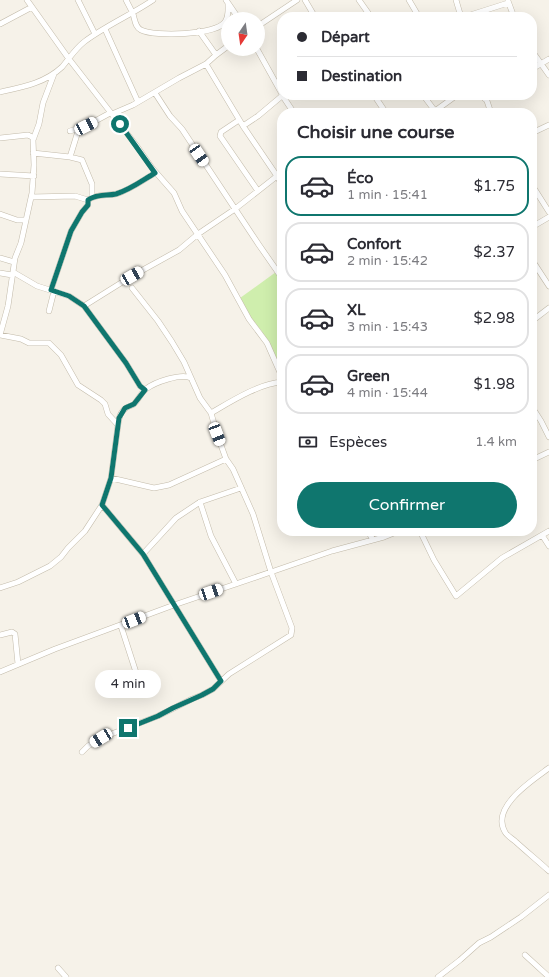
<!DOCTYPE html>
<html lang="fr">
<meta charset="utf-8">
<style>
:root{--surface:#fff;--page:#f2f2f3;--text:#2b2b33;--muted:#7c7c81;--line:#e1e1e2;--accent:#0f766e}
body{margin:0;font-family:"Varela Round",sans-serif;background:var(--page);color:var(--text);height:100vh;display:flex;flex-direction:column;font-size:15px;white-space:nowrap}
*{box-sizing:border-box;margin:0}
p{font-size:13px;color:var(--muted)}
.icon{flex:none;width:22px;height:22px;fill:none;stroke:currentColor;stroke-width:2;stroke-linecap:round;stroke-linejoin:round}
.map{position:relative;flex:1;overflow:hidden}
.sheet{position:absolute;left:277px;top:108px;width:260px;height:428px;display:flex;flex-direction:column;background:var(--surface);border-radius:16px;box-shadow:0 4px 16px #0002}
.sheet>*{flex:none}
.top-card{position:absolute;left:277px;top:12px;width:260px;height:88px;border-radius:16px;box-shadow:0 4px 16px #0002;display:grid;align-content:center;height:88px;padding:0 20px;background:var(--surface)}
.needle{width:26px;rotate:193deg}
.buttons{position:absolute;left:221px;top:12px;display:grid;gap:8px}
.buttons a{display:grid;place-items:center;width:44px;height:44px;border-radius:50%;background:var(--surface);box-shadow:0 4px 16px #0002;font-size:20px}
.end{position:absolute;width:18px;height:18px;margin:-9px;border:5px solid #0f766e;background:#fff;box-shadow:0 0 0 2px #fff}
.from{border-radius:50%}
.bubble{position:absolute;height:28px;border-radius:14px;background:var(--surface);box-shadow:0 4px 16px #0002;font-size:13px;font-weight:600;line-height:28px;text-align:center}
.car{position:absolute;width:12px;height:24px;margin:-12px -6px;border-radius:5px;box-shadow:0 0 3px 1px #0007;background:linear-gradient(#fff 24%,#345 0 40%,#fff 0 76%,#345 0 86%,#fff 0)}
.top-card b{display:flex;align-items:center;gap:14px;height:38px;font-size:15px}
.top-card b+b{border-top:1px solid var(--line)}
.top-card i{width:10px;height:10px;background:var(--text)}
ul{padding:0;list-style:none}
li{display:flex;align-items:center;gap:12px;height:60px;margin:0 8px 6px;padding:0 12px;border:2px solid var(--line);border-radius:16px}
li div{flex:1}
li b{display:block;font-size:15px}
li em{font-style:normal;font-weight:600}
li.active{border-color:var(--accent)}
li>.icon{width:36px;height:36px;stroke-width:1.5}
h2{padding:0 20px;font-size:18px;line-height:48px}
.pay{display:flex;align-items:center;gap:10px;height:44px;padding:0 20px;font-size:15px}
.pay p{margin-inline-start:auto}
.cta{display:flex;gap:8px;margin-top:auto;padding:8px 20px}
.cta a{flex:1;height:46px;border-radius:24px;background:var(--accent);color:#fff;font-size:16px;font-weight:600;line-height:46px;text-align:center}
.map>svg:first-child{display:block}
</style>
<div class="map">
<svg width="549" height="977" viewBox="0 0 549 977">
<rect width="100%" height="100%" fill="#f6f2e9"/>
<path fill="#cfeead" d="M276,272L282,281V371L261,330L252,320L240,298Z"/>
<g fill="none" stroke-linecap="round" stroke-linejoin="round">
<defs>
<path id="minor" d="M27,0L69,59L136,145L152,168L174,193L182,211L225,275L249,319L267,343L282,377V383
M78,0L95,34
M126,0C128,4 131,9 133,14C135,20 135,27 141,30C155,37 216,35 225,22C229,16 228,10 228,4
M226,0L239,19
M305,0L315,17
M359,0L371,17
M409,0L419,17
M456,0L461,17
M508,1L514,17
M464,17L508,3
M0,24L32,7
M258,26L297,0
M105,29L138,102
M199,31L216,55
M257,49L282,94
M532,51L549,75
M206,64L243,126L277,176
M532,69L549,59
M0,92C23,87 45,83 62,67C69,59 75,49 84,42C105,26 131,15 153,0
M155,93L170,116L182,129L259,245L282,278
M282,95L294,113
M374,95L386,113
M423,95L435,111L457,95
M485,95L491,113
M485,99L491,95
M112,114L133,105L179,78L206,64L216,55L228,46
M239,120L221,132L220,136L258,191
M243,126L258,116L283,95
M70,131L86,126L110,113
M532,133L549,125
M0,138L28,135L34,138
M33,153L70,157L79,128
M70,157L82,160L92,184V197
M0,174L34,176
M532,185L549,212
M31,197L75,196L88,200V205L82,212L71,231L51,290
M88,200C96,194 106,196 116,194C130,190 143,180 155,173
M0,214L17,220H26
M532,227L549,217
M0,258L14,262
M532,260L549,286
M13,272L37,286L69,296L84,306L126,363L140,386L145,390
M0,273L12,275
M84,306L132,276L179,250L198,234L235,209L277,176L282,185
M49,311L54,291
M532,321L549,308
M0,335L8,306L15,258L21,243L32,193L34,165L33,140L39,124L43,103L54,74
M532,407L541,421L549,437
M211,413C230,402 260,383 282,382
M118,425C119,418 120,412 126,408C128,406 132,406 134,404C139,399 141,393 146,389C155,382 181,373 191,378
M532,460L549,452
M111,478L154,488L169,485L226,459
M200,502L211,536L236,584
M102,505L143,554L221,681
M368,531L373,540
M420,531L434,560L456,596L502,558L549,531
M542,535L549,546
M143,554L176,518L200,502L241,488
M0,588L18,582L50,566L61,557L68,548L85,531L102,505L111,478L118,425L108,414L105,404L101,400L78,385L61,355L49,343H29L21,339L0,335
M121,626L143,694
M0,635L12,632L15,634L18,664
M0,672L55,649L174,605L271,572L253,514L233,469L226,459L217,434L211,413L200,398L184,362L172,342L158,321L132,288
M82,752L88,746L101,738L158,716L192,699L202,695L213,689L229,674L291,635L292,628L271,572L332,551L384,537L399,531
M549,768C533,780 490,807 505,832C507,836 513,839 516,842C527,852 538,861 549,871
M525,955L549,977
M58,968L66,977
M438,977L460,960L479,943L491,937L521,917L549,895"/>
</defs>
<use href="#minor" stroke="#c3bbaa" stroke-width="6"/>
<use href="#minor" stroke="#fff" stroke-width="5"/>
</g>
<g fill="none" stroke-linecap="round" stroke-linejoin="round">
<path stroke="#0f766e" stroke-width="5" d="M120,124L155,173C143,180 130,190 116,194C106,196 96,194 88,200V205L82,212L71,231L51,290L69,296L84,306L126,363L140,386L145,390L134,404L125,408L119,418L111,478L102,505L143,554L221,681L213,689L202,695L173,708L158,716L128,728"/>
</g>
</svg>
<div class="buttons">
<a><svg class="needle" viewBox="-14 -14 28 28"><path d="M0-13l5 13h-10z" fill="#e53935"/><path d="M0 13l5-13h-10z" fill="#7c7c81"/></svg></a>
</div>
<i class="end from" style="left:120px;top:124px"></i>
<i class="end" style="left:128px;top:728px"></i>
<div class="bubble" style="left:95px;top:670px;width:66px">4 min</div>
<i class="car" style="left:86px;top:126px;rotate:63deg"></i>
<i class="car" style="left:199px;top:155px;rotate:146deg"></i>
<i class="car" style="left:132px;top:276px;rotate:60deg"></i>
<i class="car" style="left:217px;top:434px;rotate:159deg"></i>
<i class="car" style="left:211px;top:592px;rotate:71deg"></i>
<i class="car" style="left:134px;top:620px;rotate:69deg"></i>
<i class="car" style="left:101px;top:738px;rotate:238deg"></i>
<div class="top-card">
<b><i class="from"></i>Départ</b>
<b><i></i>Destination</b>
</div>
<section class="sheet">
<h2>Choisir une course</h2>
<ul>
<li class="active"><svg class="icon" aria-label="car" viewBox="0 0 24 24"><path d="M5 17H2v-5l4-1 3-4h7l3 4 3 1v5h-3M9 17h6M6 11h13"/><circle cx="7" cy="17" r="2"/><circle cx="17" cy="17" r="2"/></svg><div><b>Éco</b><p>1 min · 15:41</p></div><em>$1.75</em></li>
<li><svg class="icon" aria-label="car" viewBox="0 0 24 24"><path d="M5 17H2v-5l4-1 3-4h7l3 4 3 1v5h-3M9 17h6M6 11h13"/><circle cx="7" cy="17" r="2"/><circle cx="17" cy="17" r="2"/></svg><div><b>Confort</b><p>2 min · 15:42</p></div><em>$2.37</em></li>
<li><svg class="icon" aria-label="car" viewBox="0 0 24 24"><path d="M5 17H2v-5l4-1 3-4h7l3 4 3 1v5h-3M9 17h6M6 11h13"/><circle cx="7" cy="17" r="2"/><circle cx="17" cy="17" r="2"/></svg><div><b>XL</b><p>3 min · 15:43</p></div><em>$2.98</em></li>
<li><svg class="icon" aria-label="car" viewBox="0 0 24 24"><path d="M5 17H2v-5l4-1 3-4h7l3 4 3 1v5h-3M9 17h6M6 11h13"/><circle cx="7" cy="17" r="2"/><circle cx="17" cy="17" r="2"/></svg><div><b>Green</b><p>4 min · 15:44</p></div><em>$1.98</em></li>
</ul>
<div class="pay"><svg class="icon" aria-label="cash" viewBox="0 0 24 24"><path d="M3 7h18v10H3z"/><circle cx="12" cy="12" r="2"/></svg>Espèces<p>1.4 km</p></div>
<div class="cta"><a>Confirmer</a></div>
</section>
</div>
